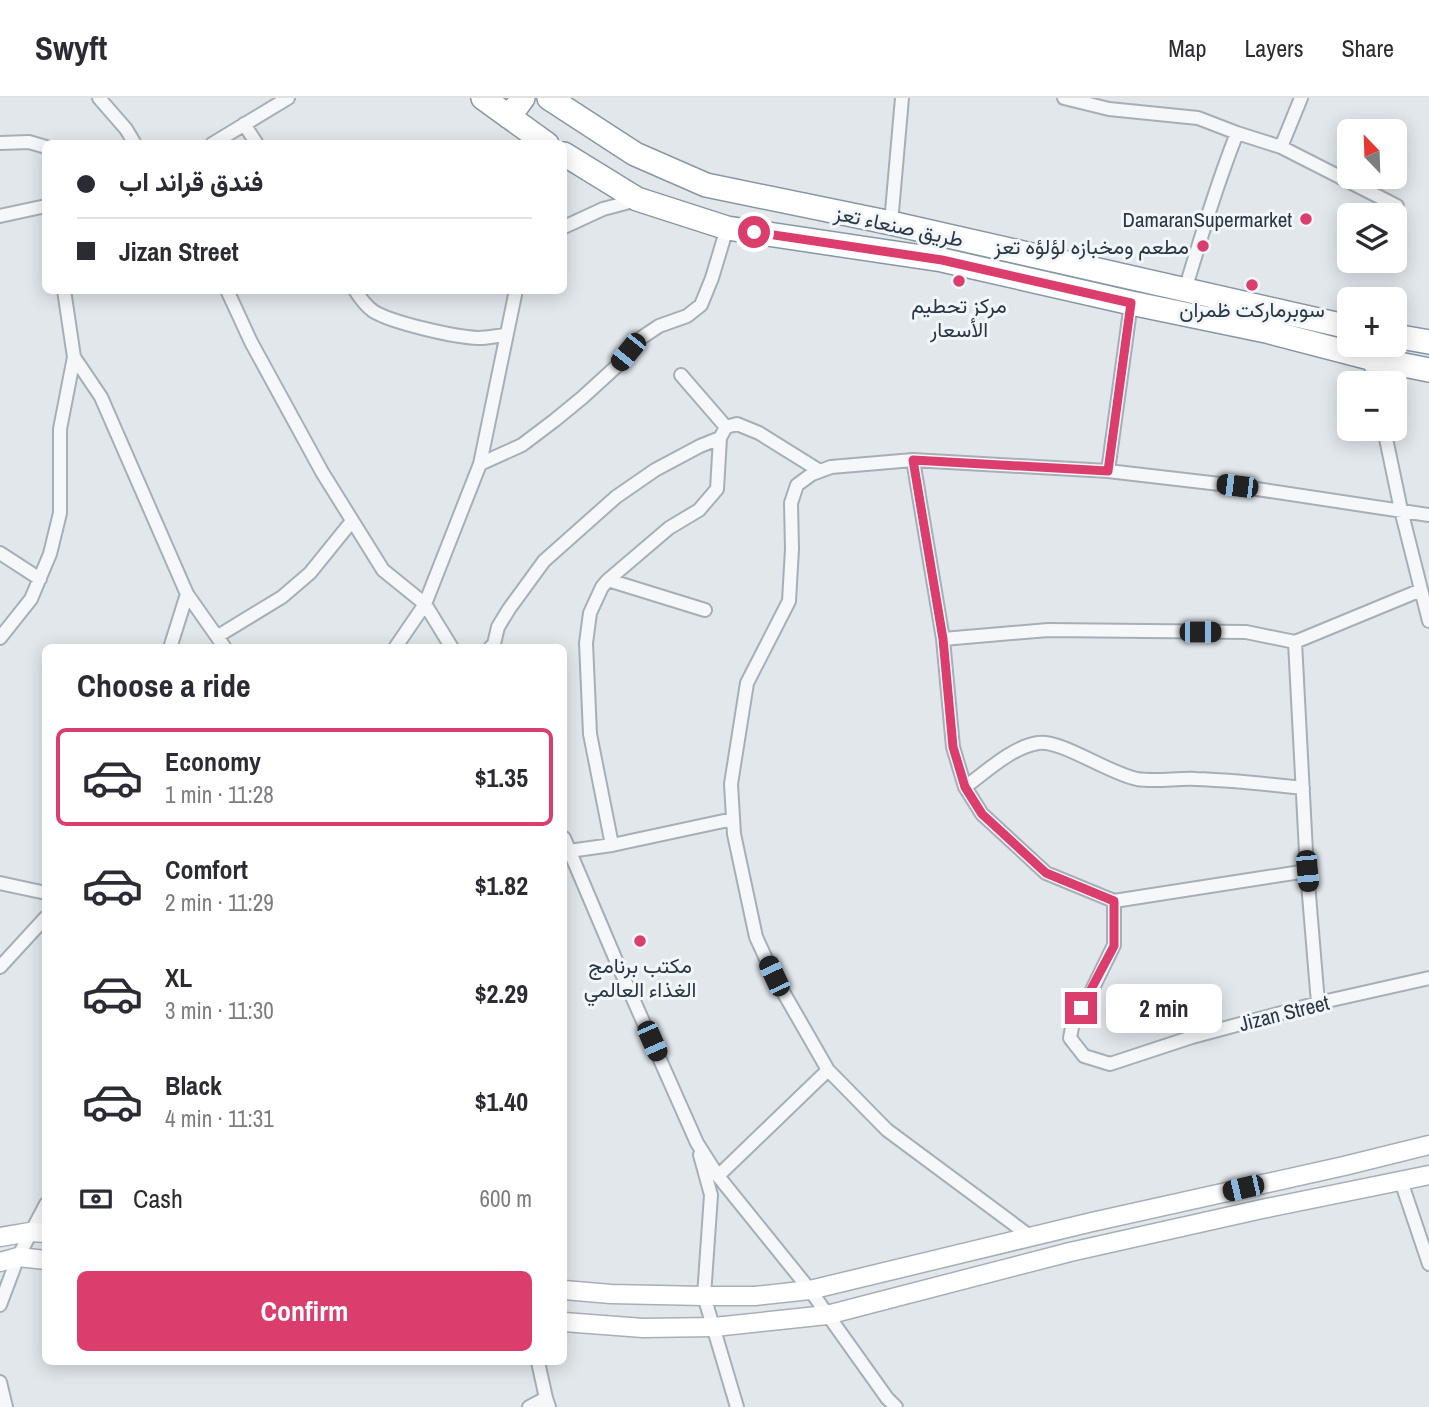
<!DOCTYPE html>
<meta charset="utf-8">
<style>
:root{--surface:#fff;--page:#f2f2f3;--text:#2b2b33;--muted:#7c7c81;--line:#e1e1e2;--accent:#db3d6d}
body{margin:0;font-family:"Archivo Narrow",Vazirmatn,sans-serif;background:var(--page);color:var(--text);height:100vh;display:flex;flex-direction:column;font-size:26px;white-space:nowrap}
*{box-sizing:border-box;margin:0}
p{font-size:23px;color:var(--muted)}
.icon{flex:none;width:38px;height:38px;fill:none;stroke:currentColor;stroke-width:2;stroke-linecap:round;stroke-linejoin:round}
.map{position:relative;flex:1;overflow:hidden}
.panel{position:absolute;left:42px;top:546px;width:525px;height:721px;display:flex;flex-direction:column;background:var(--surface);border-radius:10px;box-shadow:0 4px 18px #0003}
.panel>*{flex:none}
.banner{position:absolute;left:42px;top:42px;width:525px;height:154px;border-radius:10px;box-shadow:0 4px 18px #0003;display:grid;align-content:center;height:154px;padding:0 35px;background:var(--surface)}
.needle{width:46px;rotate:337deg}
.controls{position:absolute;left:1337px;top:21px;display:grid;gap:14px}
.controls a{display:grid;place-items:center;width:70px;height:70px;border-radius:10px;background:var(--surface);box-shadow:0 4px 18px #0003;font-size:35px}
.end{position:absolute;width:32px;height:32px;margin:-16px;border:9px solid #db3d6d;background:#fff;box-shadow:0 0 0 4px #fff}
.from{border-radius:50%}
.bubble{position:absolute;height:49px;border-radius:10px;background:var(--surface);box-shadow:0 4px 18px #0003;font-size:23px;font-weight:700;line-height:49px;text-align:center}
.car{position:absolute;width:21px;height:42px;margin:-21px -10px;border-radius:9px;box-shadow:0 0 5px 2px #0007;background:linear-gradient(#222 24%,#8ab4d8 0 40%,#222 0 76%,#8ab4d8 0 86%,#222 0)}
.banner b{display:flex;align-items:center;gap:24px;height:66px;font-size:26px}
.banner b+b{border-top:2px solid var(--line)}
.banner i{width:18px;height:18px;background:var(--text)}
ul{padding:0;list-style:none}
li{display:flex;align-items:center;gap:21px;height:98px;margin:0 14px 10px;padding:0 21px;border:4px solid transparent;border-radius:10px}
li div{flex:1}
li b{display:block;font-size:26px}
li em{font-style:normal;font-weight:700}
li.active{border-color:var(--accent)}
li>.icon{width:63px;height:63px;stroke-width:1.5}
h2{padding:0 35px;font-size:32px;line-height:84px}
.pay{display:flex;align-items:center;gap:18px;height:77px;padding:0 35px;font-size:26px}
.pay p{margin-inline-start:auto}
.primary-button{display:flex;gap:14px;margin-top:auto;padding:14px 35px}
.primary-button a{flex:1;height:80px;border-radius:10px;background:var(--accent);color:#fff;font-size:28px;font-weight:700;line-height:80px;text-align:center}
header{display:flex;align-items:center;gap:42px;box-sizing:border-box;height:98px;padding:0 35px;background:var(--surface);border-bottom:2px solid var(--line)}
header strong{font-size:33px}
nav{display:flex;gap:38px;margin-inline-start:auto;font-size:24px}
.map>svg:first-child{display:block}
</style>
<header>
<strong>Swyft</strong>
<nav><a>Map</a><a>Layers</a><a>Share</a></nav>
</header>
<div class="map">
<svg width="1429" height="1309" viewBox="0 0 1429 1309">
<rect width="100%" height="100%" fill="#e2e7ec"/>
<g fill="none" stroke-linecap="round" stroke-linejoin="round">
<defs>
<path id="street" d="M99,0L126,31L135,46
M1064,0L1109,11L1198,20L1237,35C1217,86 1201,139 1185,192
M244,26L257,46
M1237,35L1281,49L1397,108
M0,45L29,44L46,49
M212,46L288,0
M1281,49L1301,0
M0,118L46,108
M891,125L902,0
M564,129L603,111L637,102
M227,192L251,244L322,374L383,472L425,506L452,550
M355,192C360,200 365,207 373,213C392,225 455,239 478,240C487,240 496,238 505,237
M74,259L101,299L187,496L225,550
M1369,260L1375,285
M681,277L726,329
M1384,331L1401,412L1429,523
M913,362L943,541L953,649L965,689L982,716L1046,775L1114,803V847L1090,896L1073,924L1070,940L1084,958L1110,966L1192,939L1318,905L1429,880
M480,366L522,347L555,322L583,299L618,267L638,242L659,228L687,218L701,207L712,180L727,130
M1108,373L1131,205
M0,455L40,481
M608,482L705,512
M218,538L282,499L310,475L352,423
M0,540L31,501L50,456L60,415V331L74,259L64,192
M943,541L1048,532L1246,534L1295,544
M170,550L187,496
M395,550L425,506L480,366L516,192
M490,550L494,546L498,529L509,511L544,463L616,399L655,372L700,348L720,340L726,329L737,326L759,335L820,373
M965,689C986,674 1012,649 1038,645C1060,641 1110,676 1137,681C1156,684 1177,680 1196,681C1232,682 1267,686 1303,690
M564,740L618,867L697,1045L718,1078L810,1192L887,1300L896,1309
M612,747L590,636L586,545L590,515L602,489L608,482L669,430L699,412L717,391L720,340
M569,753L612,747L733,721
M0,785L46,795
M1114,803L1307,773
M0,869L46,819
M1318,905L1307,773L1295,544L1421,492
M700,1057L711,1097L704,1198L737,1309
M718,1078L828,972
M1401,1083L1429,1166
M1031,1139L887,1032L828,972L774,878L756,839L734,736L731,686L747,585L789,503L792,451L791,405L797,387L812,376L831,369L913,362L1108,373L1237,388L1429,417
M0,1207L18,1159L46,1106
M538,1264L546,1300L549,1309
M0,1284L6,1309
M529,1309L546,1300"/>
<path id="secondary" d="M0,1139L30,1134L46,1135
M0,1164L18,1159L46,1162
M564,1192L611,1196L704,1198H755L810,1192L1092,1124L1344,1068L1429,1047
M564,1224L643,1230L714,1229L827,1217L1070,1154L1262,1111L1429,1077"/>
<path id="highway" d="M483,0L547,46
M549,0L635,56L706,87L891,125L1349,229
M509,19L523,0
M564,56L637,101L727,130L942,162L1131,205L1266,233L1369,260L1429,272
M1395,238L1429,244"/>
</defs>
<use href="#street" stroke="#a6afb7" stroke-width="16"/>
<use href="#secondary" stroke="#a6afb7" stroke-width="21"/>
<use href="#highway" stroke="#8897a4" stroke-width="26"/>
<use href="#street" stroke="#f5f7f9" stroke-width="12"/>
<use href="#secondary" stroke="#fff" stroke-width="18"/>
<use href="#highway" stroke="#fff" stroke-width="23"/>
</g>
<g fill="none" stroke-linecap="round" stroke-linejoin="round">
<path stroke="#db3d6d" stroke-width="9" d="M754,134L942,162L1131,205L1108,373L913,362L943,541L953,649L965,689L982,716L1046,775L1114,803V848L1081,910"/>
</g>
<g fill="#db3d6d" stroke="#f2f6f9" stroke-width="2.5">
<circle cx="1306" cy="121" r="7"/>
<circle cx="1203" cy="148" r="7"/>
<circle cx="959" cy="183" r="7"/>
<circle cx="1252" cy="187" r="7"/>
<circle cx="640" cy="843" r="7"/>
</g>
<g text-anchor="middle" dominant-baseline="central" stroke-width="6" stroke-linejoin="round" paint-order="stroke">
<g font-size="21" fill="#283746" stroke="#f2f6f9">
<text x="1292" y="121" text-anchor="end">DamaranSupermarket</text>
<text x="1189" y="148" text-anchor="end">مطعم ومخبازه لؤلؤه تعز</text>
<text x="959" y="207">مركز تحطيم<tspan x="959" dy="24">الأسعار</tspan></text>
<text x="1252" y="211">سوبرماركت ظمران</text>
<text x="640" y="867">مكتب برنامج<tspan x="640" dy="24">الغذاء العالمي</tspan></text>
</g>
<g font-size="21" fill="#283746" stroke="#f2f6f9">
<text transform="translate(899 128) rotate(12)">طريق صنعاء تعز</text>
<text transform="translate(1284 915) rotate(-14)">Jizan Street</text>
</g>
</g>
</svg>
<div class="controls">
<a><svg class="needle" viewBox="-14 -14 28 28"><path d="M0-13l5 13h-10z" fill="#e53935"/><path d="M0 13l5-13h-10z" fill="#7c7c81"/></svg></a>
<a><svg class="icon" aria-label="layers" viewBox="0 0 24 24"><path d="M12 4l9 5-9 5-9-5zM3 14l9 5 9-5"/></svg></a>
<a>+</a>
<a>−</a>
</div>
<i class="end from" style="left:754px;top:134px"></i>
<i class="end" style="left:1081px;top:910px"></i>
<div class="bubble" style="left:1106px;top:886px;width:116px">2 min</div>
<i class="car" style="left:628px;top:254px;rotate:219deg"></i>
<i class="car" style="left:1237px;top:388px;rotate:277deg"></i>
<i class="car" style="left:1200px;top:534px;rotate:90deg"></i>
<i class="car" style="left:1307px;top:773px;rotate:175deg"></i>
<i class="car" style="left:774px;top:878px;rotate:335deg"></i>
<i class="car" style="left:652px;top:943px;rotate:156deg"></i>
<i class="car" style="left:1243px;top:1090px;rotate:257deg"></i>
<div class="banner">
<b><i class="from"></i>فندق قراند اب</b>
<b><i></i>Jizan Street</b>
</div>
<section class="panel">
<h2>Choose a ride</h2>
<ul>
<li class="active"><svg class="icon" aria-label="car" viewBox="0 0 24 24"><path d="M5 17H2v-5l4-1 3-4h7l3 4 3 1v5h-3M9 17h6M6 11h13"/><circle cx="7" cy="17" r="2"/><circle cx="17" cy="17" r="2"/></svg><div><b>Economy</b><p>1 min · 11:28</p></div><em>$1.35</em></li>
<li><svg class="icon" aria-label="car" viewBox="0 0 24 24"><path d="M5 17H2v-5l4-1 3-4h7l3 4 3 1v5h-3M9 17h6M6 11h13"/><circle cx="7" cy="17" r="2"/><circle cx="17" cy="17" r="2"/></svg><div><b>Comfort</b><p>2 min · 11:29</p></div><em>$1.82</em></li>
<li><svg class="icon" aria-label="car" viewBox="0 0 24 24"><path d="M5 17H2v-5l4-1 3-4h7l3 4 3 1v5h-3M9 17h6M6 11h13"/><circle cx="7" cy="17" r="2"/><circle cx="17" cy="17" r="2"/></svg><div><b>XL</b><p>3 min · 11:30</p></div><em>$2.29</em></li>
<li><svg class="icon" aria-label="car" viewBox="0 0 24 24"><path d="M5 17H2v-5l4-1 3-4h7l3 4 3 1v5h-3M9 17h6M6 11h13"/><circle cx="7" cy="17" r="2"/><circle cx="17" cy="17" r="2"/></svg><div><b>Black</b><p>4 min · 11:31</p></div><em>$1.40</em></li>
</ul>
<div class="pay"><svg class="icon" aria-label="cash" viewBox="0 0 24 24"><path d="M3 7h18v10H3z"/><circle cx="12" cy="12" r="2"/></svg>Cash<p>600 m</p></div>
<div class="primary-button"><a>Confirm</a></div>
</section>
</div>
